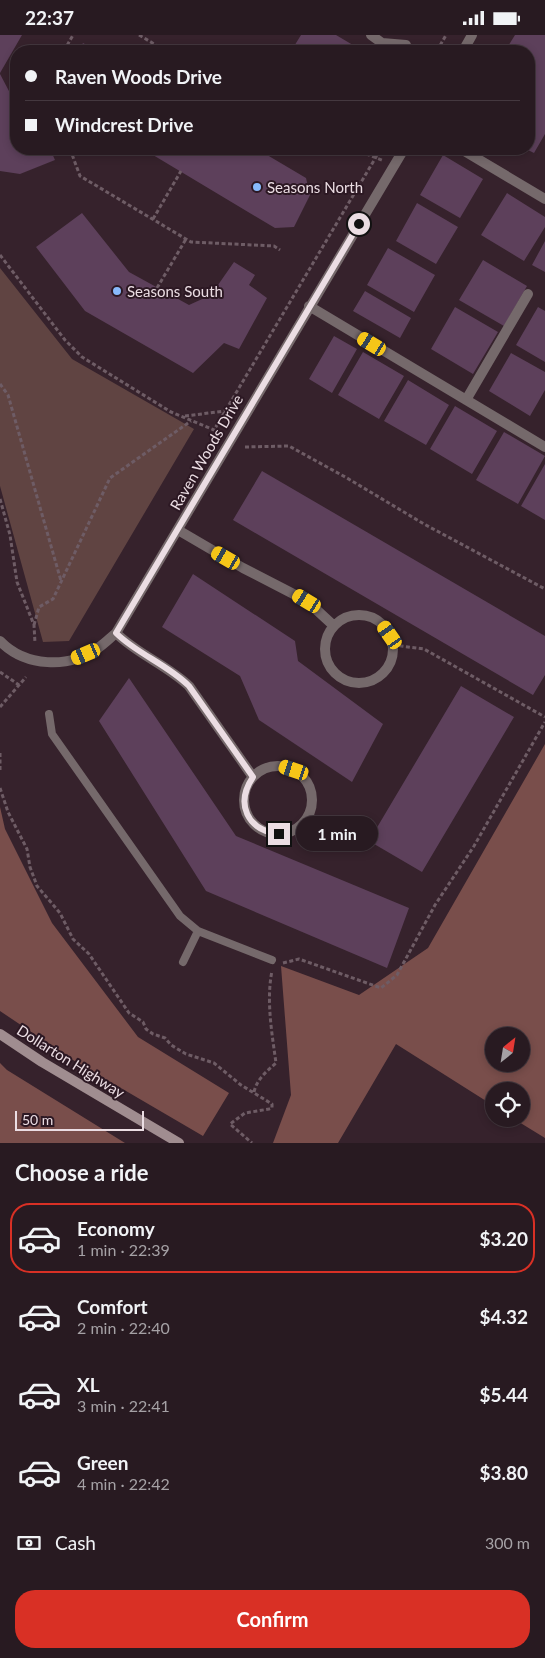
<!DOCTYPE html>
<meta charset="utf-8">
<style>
:root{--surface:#281a21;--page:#30232a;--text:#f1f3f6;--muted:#a5a1a5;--line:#44383f;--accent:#d93025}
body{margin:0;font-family:Lato,sans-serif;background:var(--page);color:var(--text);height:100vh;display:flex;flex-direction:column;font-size:19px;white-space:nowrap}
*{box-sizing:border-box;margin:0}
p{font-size:16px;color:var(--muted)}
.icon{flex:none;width:28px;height:28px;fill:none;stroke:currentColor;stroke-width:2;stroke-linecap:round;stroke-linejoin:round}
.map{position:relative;height:1108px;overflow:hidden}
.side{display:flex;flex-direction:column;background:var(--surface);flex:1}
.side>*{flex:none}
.banner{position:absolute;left:10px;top:10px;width:525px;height:110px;border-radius:20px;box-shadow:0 2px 8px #0003,0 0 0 1px var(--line);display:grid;align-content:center;height:110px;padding:0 15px;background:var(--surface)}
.needle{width:32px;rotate:30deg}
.fabs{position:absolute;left:485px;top:992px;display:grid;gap:10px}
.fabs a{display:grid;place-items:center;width:45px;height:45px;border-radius:50%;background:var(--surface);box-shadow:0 2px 8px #0003,0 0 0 1px var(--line);font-size:25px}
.scale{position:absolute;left:15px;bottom:12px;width:129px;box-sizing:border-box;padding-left:5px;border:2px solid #ebdde3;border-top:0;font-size:14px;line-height:18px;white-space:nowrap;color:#ebdde3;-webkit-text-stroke:4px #2c1823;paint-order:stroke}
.end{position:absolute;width:22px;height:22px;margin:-11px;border:6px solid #ebdde3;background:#111;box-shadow:0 0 0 2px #111}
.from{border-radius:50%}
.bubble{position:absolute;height:35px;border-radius:18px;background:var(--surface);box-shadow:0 2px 8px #0003,0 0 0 1px var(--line);font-size:16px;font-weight:700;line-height:35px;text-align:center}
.car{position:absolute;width:15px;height:30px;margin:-15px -8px;border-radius:6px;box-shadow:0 0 4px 1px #0007;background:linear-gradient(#f5c518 24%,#345 0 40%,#f5c518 0 76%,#345 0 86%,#f5c518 0)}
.banner b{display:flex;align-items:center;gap:18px;height:48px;font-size:19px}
.banner b+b{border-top:1px solid var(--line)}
.banner i{width:12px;height:12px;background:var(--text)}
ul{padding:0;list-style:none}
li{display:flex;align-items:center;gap:15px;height:70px;margin:0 10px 8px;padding:0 5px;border:2px solid transparent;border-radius:20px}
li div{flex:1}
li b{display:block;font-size:19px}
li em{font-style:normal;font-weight:700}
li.on{border-color:var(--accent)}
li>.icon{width:45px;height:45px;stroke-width:1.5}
h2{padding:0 15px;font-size:22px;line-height:60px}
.pay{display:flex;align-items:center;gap:12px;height:55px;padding:0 15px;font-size:19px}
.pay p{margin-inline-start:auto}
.cta{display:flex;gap:10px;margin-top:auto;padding:10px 15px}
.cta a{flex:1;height:58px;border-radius:20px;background:var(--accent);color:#fff;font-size:20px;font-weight:700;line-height:58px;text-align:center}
.status{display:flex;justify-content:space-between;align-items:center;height:35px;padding:0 25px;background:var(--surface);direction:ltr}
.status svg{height:14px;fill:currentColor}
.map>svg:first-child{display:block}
</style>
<div class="status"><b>22:37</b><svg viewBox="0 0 49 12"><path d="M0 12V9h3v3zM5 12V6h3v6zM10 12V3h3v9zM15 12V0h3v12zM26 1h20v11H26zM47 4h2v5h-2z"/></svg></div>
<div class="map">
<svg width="545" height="1108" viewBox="0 0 545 1108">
<rect width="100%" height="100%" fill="#36222c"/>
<path fill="#604442" d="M0,233L72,324L194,394L69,606L43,607L0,451Z"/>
<path fill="#794e4b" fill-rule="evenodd" d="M545,709V1103L514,1084H521V1056H494V1071L396,1009L338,1108H273L291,1060L281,931L359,960L428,913ZM494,1001H521V1029H494Z
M0,772L5,794L52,888L138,1002L229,1058L203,1101L73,1025L0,976Z
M0,1028L7,1035L125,1108H0Z"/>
<path fill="#5d405b" d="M0,0H22L0,38Z
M301,0H336L363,16H298L293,13Z
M515,0H545V99L534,118L526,114H529V16H505Z
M83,8L97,16H79Z
M0,39L10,58L16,55V114H50L55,125L20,139L0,136Z
M143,114H257L306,143L310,160L294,192L275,193Z
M443,120L483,144L460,183L420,160Z
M507,158L545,182V192L524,226L481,200Z
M417,168L458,192L436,229L396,206Z
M82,178L129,237L189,270L211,260L234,227L255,240L249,250L267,263L239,314L224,308L193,338L85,276L36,212Z
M545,206V237L532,230Z
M388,213L435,240L414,277L367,250Z
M483,225L527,251L504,291L459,265Z
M365,256L411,283L400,303L353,276Z
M455,272L498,297L473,339L431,314Z
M538,272L545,276V327L516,310Z
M334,301L357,314L332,358L309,344Z
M363,317L404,341L379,384L338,360Z
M511,318L545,337V355L530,381L489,356Z
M408,345L449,370L426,410L384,386Z
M455,371L497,396L472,439L430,414Z
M504,397L545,421L518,469L476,445Z
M545,429V485L521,471Z
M262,436L545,601V640L533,660L233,485Z
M193,539L295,606L298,626L383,689L352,747L259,685L240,641L162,592Z
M129,643L236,801L409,873L387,933L206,856L99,686Z
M461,651L514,682L422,837L369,806Z"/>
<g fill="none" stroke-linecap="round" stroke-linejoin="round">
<path stroke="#6e5c65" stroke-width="3" stroke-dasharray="4 2.5" stroke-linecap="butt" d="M139,0L166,16
M64,16L73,0
M437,16L446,0
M70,114L80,141L191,207L274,211L280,215
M354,114L384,126
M153,184L181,136
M0,220L65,305L82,322L171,377L214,395
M157,253L186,204
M0,349L8,360L61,546
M185,381L225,376
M217,396L214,395L376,122L379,114
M245,412L289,411L347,443L424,489L545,554
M0,464L10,500L17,547L34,590L35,608
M34,590L39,572L53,564L110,443L191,386
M393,610L424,614L545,682
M0,637L19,650
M0,672L26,642
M0,718V735
M0,753L8,777L27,814L30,832L37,851L60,878L73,904L89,919L129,978L143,987L146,994L153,999L165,1003L171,1010L186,1019L214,1028L241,1050L272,1069V1073L269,1074L245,1078L230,1089L252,1108
M283,928L299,924L381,953L397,940L435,870L474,811L545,687
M254,1057C257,1044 266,1037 276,1028C272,999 266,965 272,936"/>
<path stroke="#75696b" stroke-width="8" d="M49,679L52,699L180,881L198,896L272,925
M183,927L198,896"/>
<path stroke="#75696b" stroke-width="10" d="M371,0L382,8L406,10
M463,16L472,0
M461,114L545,164
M309,271L545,412
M466,365L528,259
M178,495L243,533L307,566L334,591
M325 614a34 34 0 1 1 68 0a34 34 0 1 1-68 0Z
M116,598C137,619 167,630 189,651L253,742
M0,606C25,632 69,634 98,613C104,609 110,603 116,598L404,114
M244 765a34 34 0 1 1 68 0a34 34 0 1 1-68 0Z"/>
<path stroke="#a08d90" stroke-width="10" d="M0,999L42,1027L179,1108"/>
</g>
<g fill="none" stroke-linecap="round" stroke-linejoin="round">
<path stroke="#ebdde3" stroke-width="6" d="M279,799C247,795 235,769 253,742L189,651C167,629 137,619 116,598L359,189"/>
</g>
<g fill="#88bafc" stroke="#2c1823" stroke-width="2">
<circle cx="257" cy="152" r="5"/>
<circle cx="117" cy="256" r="5"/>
</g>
<g text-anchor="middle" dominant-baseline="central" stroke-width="4" stroke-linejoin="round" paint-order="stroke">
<g font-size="15" fill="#ebdde3" stroke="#2c1823" text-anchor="start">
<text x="267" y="152">Seasons North</text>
<text x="127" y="256">Seasons South</text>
</g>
<g font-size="15" fill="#ebdde3" stroke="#2c1823">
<text transform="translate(206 417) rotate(-60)">Raven Woods Drive</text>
<text transform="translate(71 1026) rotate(32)">Dollarton Highway</text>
</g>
</g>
</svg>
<div class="fabs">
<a><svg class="needle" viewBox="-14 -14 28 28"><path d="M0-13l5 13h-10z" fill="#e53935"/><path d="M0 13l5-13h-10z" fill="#a5a1a5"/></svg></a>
<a><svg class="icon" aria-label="locate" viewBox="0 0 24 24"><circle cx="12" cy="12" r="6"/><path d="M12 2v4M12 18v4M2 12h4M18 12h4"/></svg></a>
</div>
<div class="scale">50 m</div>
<i class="end from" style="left:359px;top:189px"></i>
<i class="end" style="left:279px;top:799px"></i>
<div class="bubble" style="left:296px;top:781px;width:82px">1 min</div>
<i class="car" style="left:372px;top:309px;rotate:301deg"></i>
<i class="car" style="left:226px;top:523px;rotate:300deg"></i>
<i class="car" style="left:307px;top:566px;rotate:301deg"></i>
<i class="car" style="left:390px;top:600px;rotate:325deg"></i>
<i class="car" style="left:86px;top:619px;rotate:247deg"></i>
<i class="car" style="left:294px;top:735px;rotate:288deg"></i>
<div class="banner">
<b><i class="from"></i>Raven Woods Drive</b>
<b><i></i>Windcrest Drive</b>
</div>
</div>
<section class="side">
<h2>Choose a ride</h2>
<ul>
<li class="on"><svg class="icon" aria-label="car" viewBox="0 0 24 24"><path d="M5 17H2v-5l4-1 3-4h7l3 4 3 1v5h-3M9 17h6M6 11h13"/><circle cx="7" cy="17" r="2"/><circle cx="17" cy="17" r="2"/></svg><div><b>Economy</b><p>1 min · 22:39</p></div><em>$3.20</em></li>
<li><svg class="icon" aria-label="car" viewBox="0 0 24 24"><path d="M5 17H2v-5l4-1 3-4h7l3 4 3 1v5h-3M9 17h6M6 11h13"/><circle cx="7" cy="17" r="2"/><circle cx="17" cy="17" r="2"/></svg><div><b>Comfort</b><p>2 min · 22:40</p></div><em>$4.32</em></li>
<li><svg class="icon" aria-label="car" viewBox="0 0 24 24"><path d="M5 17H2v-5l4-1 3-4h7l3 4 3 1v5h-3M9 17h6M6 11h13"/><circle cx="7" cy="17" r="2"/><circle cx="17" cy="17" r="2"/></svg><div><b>XL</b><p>3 min · 22:41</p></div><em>$5.44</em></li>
<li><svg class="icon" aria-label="car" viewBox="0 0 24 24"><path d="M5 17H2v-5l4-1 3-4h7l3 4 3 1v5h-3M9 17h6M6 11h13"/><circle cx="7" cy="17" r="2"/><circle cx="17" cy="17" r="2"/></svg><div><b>Green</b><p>4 min · 22:42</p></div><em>$3.80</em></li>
</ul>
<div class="pay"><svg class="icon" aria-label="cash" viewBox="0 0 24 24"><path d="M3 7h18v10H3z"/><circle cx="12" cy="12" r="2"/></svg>Cash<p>300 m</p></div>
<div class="cta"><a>Confirm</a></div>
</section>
